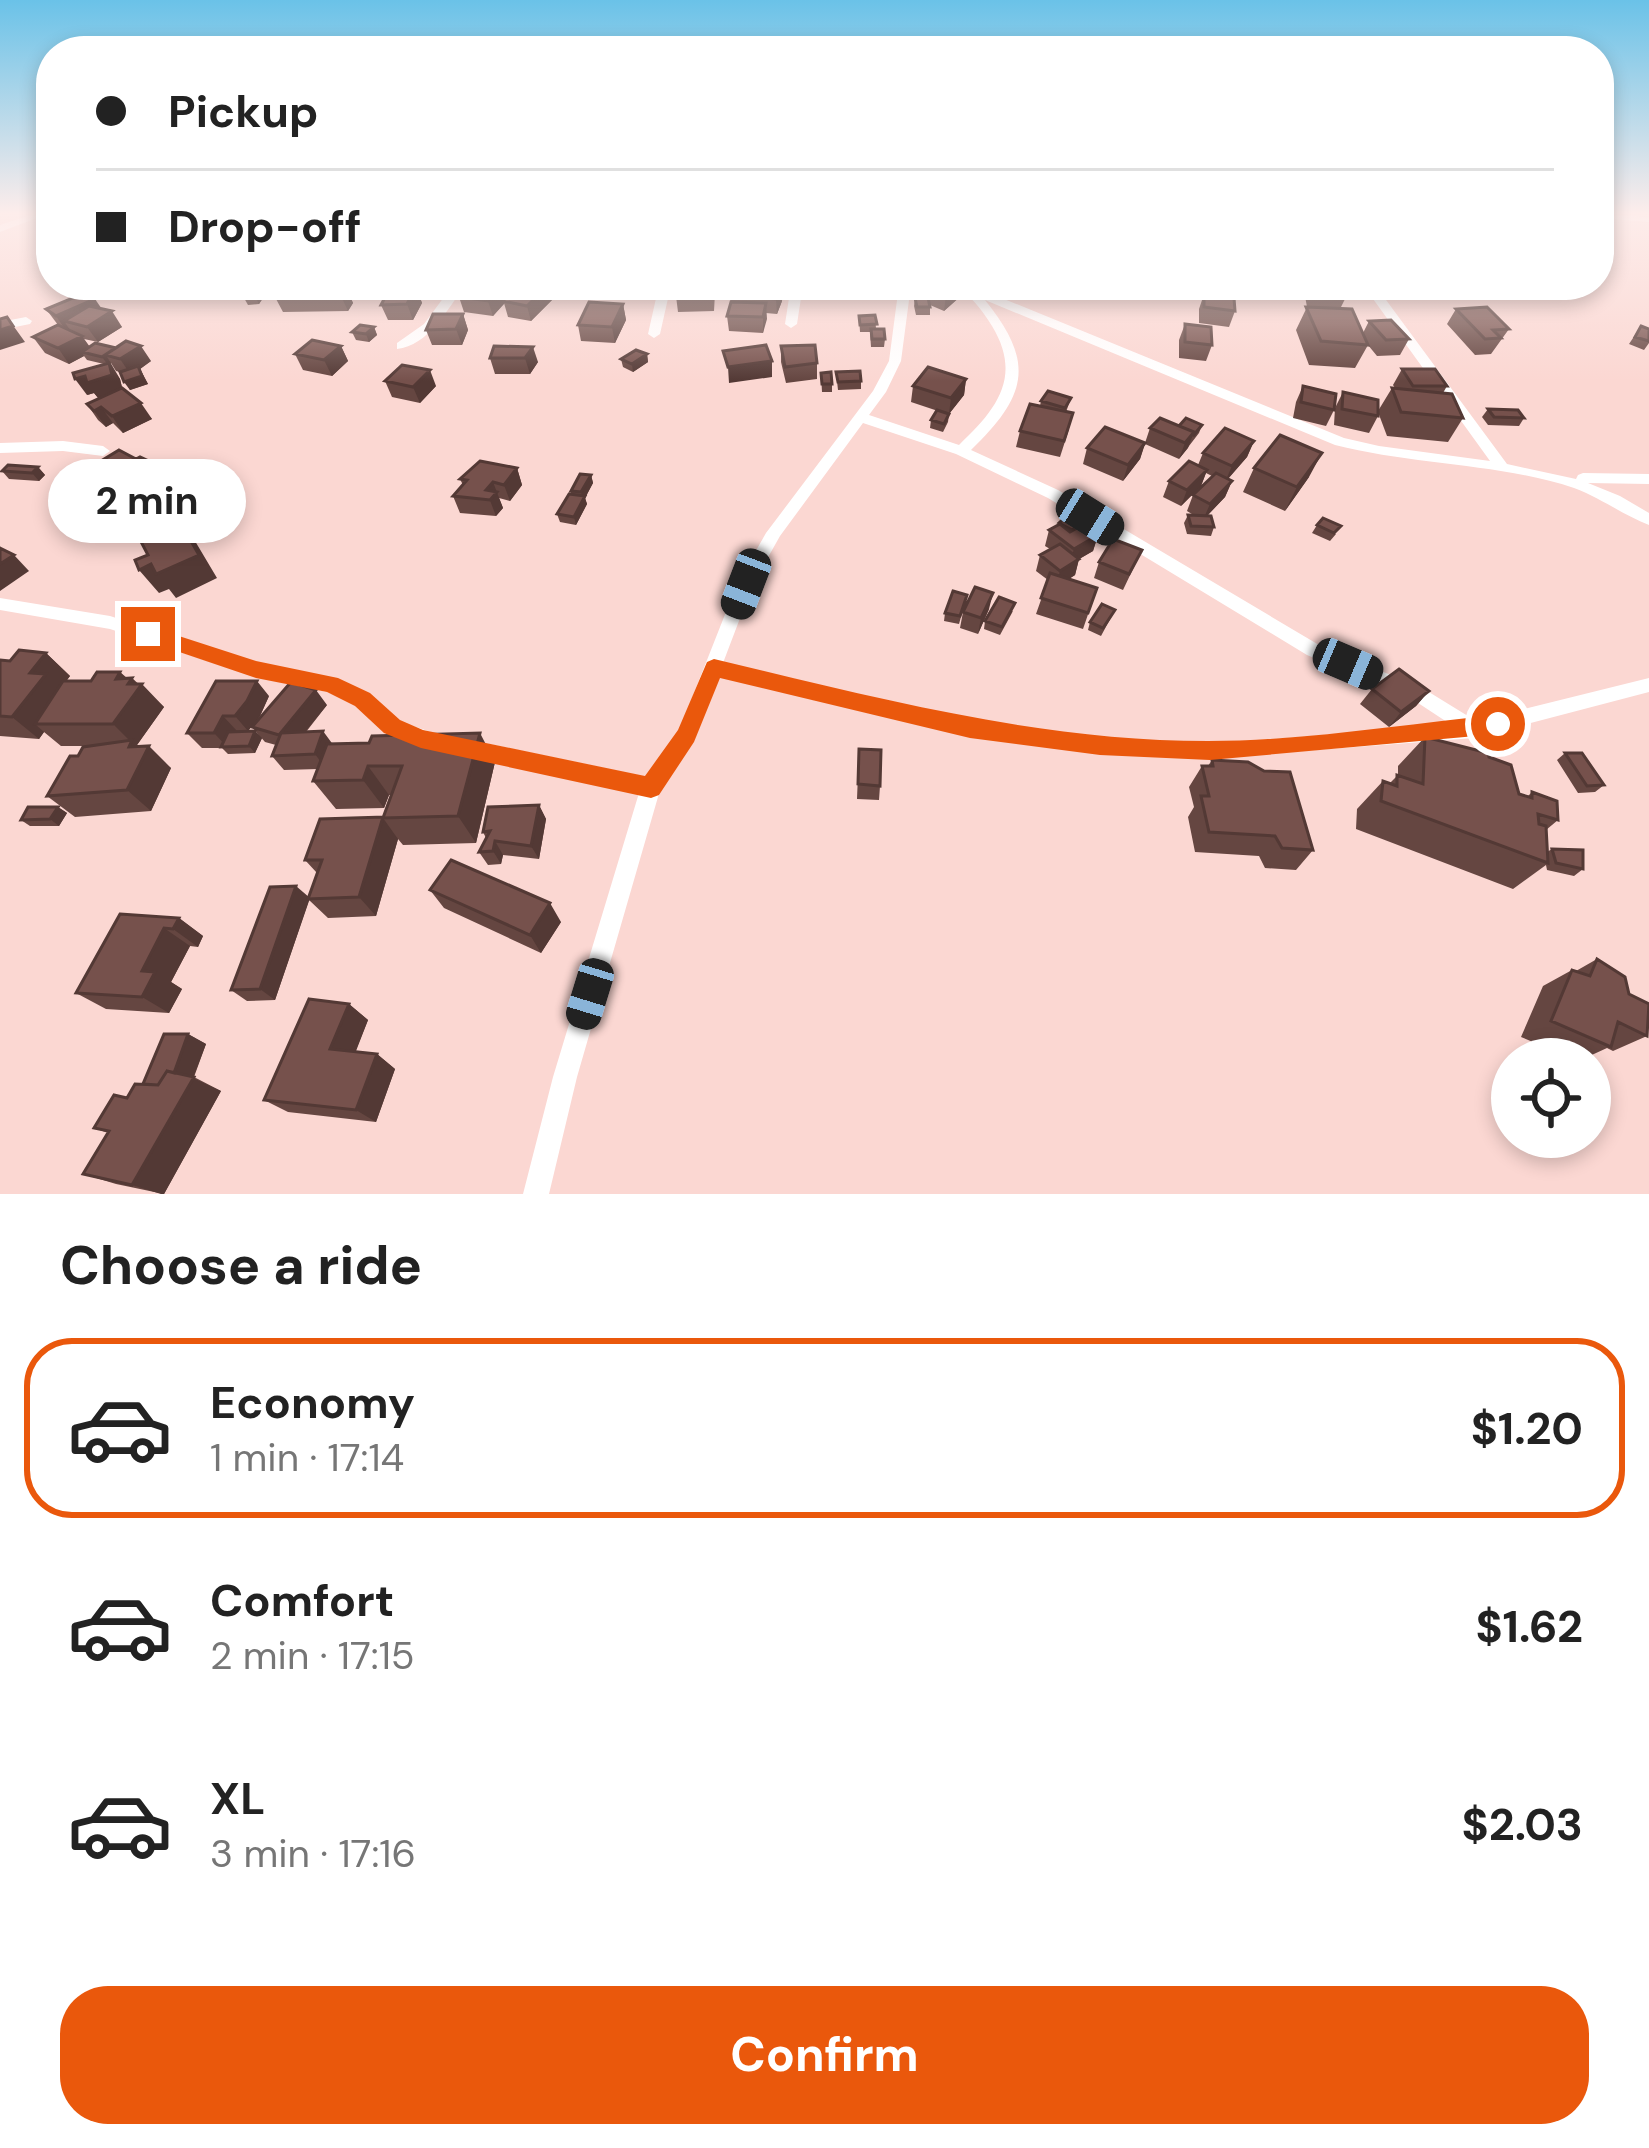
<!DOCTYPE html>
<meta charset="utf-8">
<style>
:root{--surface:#fff;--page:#f2f2f2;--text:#222;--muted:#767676;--line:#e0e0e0;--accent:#ea580c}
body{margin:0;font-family:"DM Sans",sans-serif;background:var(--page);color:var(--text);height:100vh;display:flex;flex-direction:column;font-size:45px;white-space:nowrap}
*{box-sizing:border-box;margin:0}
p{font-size:39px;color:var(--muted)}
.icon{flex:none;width:66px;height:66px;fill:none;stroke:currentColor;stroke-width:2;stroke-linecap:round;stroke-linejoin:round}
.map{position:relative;height:1194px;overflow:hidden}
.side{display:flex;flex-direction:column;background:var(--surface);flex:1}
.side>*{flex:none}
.banner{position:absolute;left:36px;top:36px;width:1578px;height:264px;border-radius:48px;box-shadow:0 6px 18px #0003;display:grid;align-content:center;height:264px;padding:0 60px;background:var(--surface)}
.controls{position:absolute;left:1491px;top:1038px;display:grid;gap:24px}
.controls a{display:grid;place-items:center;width:120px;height:120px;border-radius:50%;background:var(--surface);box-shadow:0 6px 18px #0003;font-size:60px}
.end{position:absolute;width:54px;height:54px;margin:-27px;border:15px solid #ea580c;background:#fff;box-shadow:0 0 0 6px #fff}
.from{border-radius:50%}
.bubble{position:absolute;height:84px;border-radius:42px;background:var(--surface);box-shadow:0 6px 18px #0003;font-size:39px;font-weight:700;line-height:84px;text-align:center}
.car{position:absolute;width:36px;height:72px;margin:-36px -18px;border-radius:15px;box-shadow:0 0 9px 3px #0007;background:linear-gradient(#222 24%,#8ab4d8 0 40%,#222 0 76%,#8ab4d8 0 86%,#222 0)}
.banner b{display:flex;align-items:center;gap:42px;height:114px;font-size:45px}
.banner b+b{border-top:3px solid var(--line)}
.banner i{width:30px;height:30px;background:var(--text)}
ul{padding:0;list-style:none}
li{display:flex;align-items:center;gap:36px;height:180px;margin:0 24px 18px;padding:0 36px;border:6px solid transparent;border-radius:48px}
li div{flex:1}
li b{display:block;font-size:45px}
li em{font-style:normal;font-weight:700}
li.selected{border-color:var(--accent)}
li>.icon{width:108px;height:108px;stroke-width:1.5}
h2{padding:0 60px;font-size:54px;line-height:144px}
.cta{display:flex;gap:24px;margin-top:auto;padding:24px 60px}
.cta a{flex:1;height:138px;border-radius:48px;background:var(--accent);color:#fff;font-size:48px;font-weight:700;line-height:138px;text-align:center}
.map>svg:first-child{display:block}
</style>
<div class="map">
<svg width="1649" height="1194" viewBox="0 0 1649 1194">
<rect width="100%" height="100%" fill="#fbd7d2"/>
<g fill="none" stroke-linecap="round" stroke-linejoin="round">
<path fill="#fff" fill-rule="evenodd" d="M33,214H47L0,232V225Z
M1599,214L1646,217L1649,218V222L1599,218Z
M453,285H465C448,309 428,346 397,349V343L424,324Z
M659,285H671L660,334L654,338L648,334Z
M791,285H803L797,324L791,328L785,324Z
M899,285H911L901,361L886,392L869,415L959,445C996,410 1023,377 992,326C981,308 970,295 954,285H970L1344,438L1379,446L1490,461L1363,285H1375L1507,464L1576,479L1578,475L1583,473L1649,474V484L1588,483L1620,496L1649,513V525C1623,515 1601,498 1574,488C1499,463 1413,465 1335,445L985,300C1036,363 1027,396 971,450L1058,490L1319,645L1424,689L1476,721L1649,678V692L1474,738L1210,758L1100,753L970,737L718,676L694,741L660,790L577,1077L549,1194H523L553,1077L639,793L470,756L463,754L461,748L463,742L470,740L647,777L679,731L737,584L766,533L873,391L889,361ZM863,423L956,454L1048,498L1307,655L1412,699L1450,724C1371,730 1291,740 1212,742C1045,746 884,701 723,663L753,584L780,536Z
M26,317L32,321L30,324L0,330V322Z
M63,441L103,446L110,451L103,456L63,451L0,453V443Z
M0,598L110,616L256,663L330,678L369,694L398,721L440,735L442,741L440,747L433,749L385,733L357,704L327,692L256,677L110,629L0,610Z"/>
</g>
<path fill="#654641" d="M242,285H314L315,287L346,288L353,303L348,311L283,312L275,297L277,294L265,295L259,304L248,305L239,289Z
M347,285H367L364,289H348Z
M453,285H511L513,292L548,285L552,300L531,321L508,317L504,303L493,316L464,312L459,297L462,294H455Z
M731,285H755L754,292L757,285H783L782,301L777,314L766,313L763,333L729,331L727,316L730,306Z
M917,285L962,295L944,311L930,305V315H916L914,306Z
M1303,285H1348L1346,289L1348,293L1340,309L1363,333L1369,321L1409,339L1400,355L1377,356L1368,345L1355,368L1309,365L1296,330L1307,307Z
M417,290L422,303L413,320H388L381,305Z
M715,293L714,311L678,312L676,296Z
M1204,294L1235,311L1229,327L1199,323V309Z
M623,304L626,320L615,343L581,341L578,325Z
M46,309H101L122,327L98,342L84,339L90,347L151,361L140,369L148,384L130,390L120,372L116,371L111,363L109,364L120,379L122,388L152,419L123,433L113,423L106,427L98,420L87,404L99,399L94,393L87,395L104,364L87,360L84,356L69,364L45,353L33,337L58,325Z
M1456,309L1509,329L1491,354L1475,355L1447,324Z
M463,314L468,330L462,345H432L426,330Z
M875,315L876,329L885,339L884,347H871L870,332H860L859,316Z
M1185,324L1212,345L1206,361L1179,358V340Z
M1641,326L1649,329V343L1644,350L1629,344Z
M374,327L377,335L369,342L356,340L352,332Z
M341,346L348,361L332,376L303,370L295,354Z
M494,346L538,362L530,374H495L490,358Z
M781,346L817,363V379L786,383L781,362Z
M647,354L648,362L633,372L623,367L621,359Z
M1402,369L1447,386L1443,393L1463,418L1448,442L1387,436L1378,412V416L1369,433L1334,425L1335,408L1343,392L1378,411L1392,388H1395L1393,385Z
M836,372L861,381V389L838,390Z
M821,373L832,384V392H822Z
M966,379L964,395L949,414L948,422L943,432L930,428L931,420L941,412L911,402L913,386Z
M385,381L436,386L420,403L392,397Z
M1303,386L1334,410L1326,426L1293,418L1296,402Z
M1071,398L1066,412L1069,429L1060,457L1016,447L1020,431L1040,406L1041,401Z
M1488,409L1524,418L1519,426L1488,425L1482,417Z
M1202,425L1199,433L1179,459L1145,444L1140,459L1123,481L1083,464L1087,448L1145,443L1150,428Z
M1254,441L1247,457L1228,479L1232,481L1225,497L1207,516L1214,527L1211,536L1187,534L1184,523L1188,515L1195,516L1187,511L1193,495L1212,476L1206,473L1201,486L1181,506L1163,497L1169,481L1198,465L1203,453Z
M136,459L155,464L167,480L129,505L96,488L83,472Z
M38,467L45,475L39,481L9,479L2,471Z
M517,468L522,485L510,501L499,498L503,508L496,516L460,513L453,496L463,485L460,479Z
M1254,468L1309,477L1285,511L1243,492Z
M591,475L593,483L585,498L587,504L576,525L560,522L557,514L571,494V491Z
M1085,521V524L1098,535L1093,551L1079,559L1075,575L1069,579L1097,588L1083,629L1036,614L1048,580L1036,571L1040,555L1050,549L1045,546L1049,530Z
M1317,525L1336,534L1330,541L1312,533Z
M1142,550L1123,590L1094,578L1099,562Z
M967,595L959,624L944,621L945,613Z
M989,609L978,634L960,628L963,612Z
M1115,610L1101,636L1088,630L1090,622Z
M1013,611L1000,635L984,629L985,621Z
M46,653L70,676L66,681H91L120,672L127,678H132L164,707L137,745L171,768L151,811L75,817L47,796L78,756L88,746H61L44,732L39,739L0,736V660L10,661Z
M1372,689L1429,691L1416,706L1389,727L1360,704Z
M269,696L260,716L248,731H255L262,738L255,753L228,754L222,748H202L187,733Z
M327,705L306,732L333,744L495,762L476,843L403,845L398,839L376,916L328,918L309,900L275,1000L247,1001L231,990L309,898L317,873L305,860L383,817L392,795H389L384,808L336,809L313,781L318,769L284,770L272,756L276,745L265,742L252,727Z
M1425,737L1489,757L1519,794L1527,797L1532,792L1558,820L1546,830L1547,852L1552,849L1583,869L1574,876L1547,870L1546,865L1513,889L1356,829L1357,809L1383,781L1390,783L1398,775V766Z
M859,749L880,786L879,800L857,799Z
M1565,753L1604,785L1595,792L1578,793L1557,760Z
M1212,760L1313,850L1296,870L1265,868L1259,856L1195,852L1188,817L1194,807L1189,787L1202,766H1208Z
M539,805L546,819L539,859L503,855L501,864L488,865L479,852L486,838L483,832Z
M58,807L67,813L59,826H30L21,820Z
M430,890L561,922L541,953L444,908Z
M179,918L203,936L198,947L190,946L171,982L182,989L169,1013L106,1009L76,993Z
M1597,959L1629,994L1647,1036L1613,1051L1607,1048L1583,1059H1573L1521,1037L1543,986L1572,970L1576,971Z
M349,1004L368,1020L355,1052L377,1054L395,1069L376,1122L288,1112L264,1100Z
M188,1034L206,1044L194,1077L221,1091L164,1194L116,1184L83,1174L108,1133L94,1128L143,1084Z"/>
<path fill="#533935" d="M1609,240L1599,255V242Z
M253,285H260L265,295L259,304L251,289Z
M412,285H420L417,290L422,303L413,320L407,304Z
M502,285H511L514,293L493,316L488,301Z
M548,285L552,300L531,321L527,306Z
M781,285H783L782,301L777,314L776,299Z
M957,285H963L962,295L944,311L946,295Z
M346,288L353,303L348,311L341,296Z
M95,299L106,315L112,311L122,327L98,342L87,327L64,321L70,330L67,332L56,316Z
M766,303L767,319L763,333V317Z
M623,304L626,320L615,343L612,327Z
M463,314L468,330L462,345L456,329Z
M7,317L25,342L0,350V330Z
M374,327L377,335L369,342L366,334Z
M82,336L93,352H82L84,356L69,364L58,348Z
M141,346L151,361L140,369L148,384L130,390L124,382L131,375L120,359Z
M341,346L348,361L332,376L324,360Z
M533,347L538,362L530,374L525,358Z
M647,354L648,362L633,372L632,364Z
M106,355L120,379L123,391L99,399L94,393L87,395L75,379L108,365L102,357Z
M772,361V377L729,383L728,367Z
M430,370L436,386L420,403L413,387Z
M966,379L964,395L949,414L951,398Z
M141,403L152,419L123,433L112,416Z
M101,407L113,423L106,427L94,411Z
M1194,432L1188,448L1179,459L1185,443Z
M1254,441L1247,457L1225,482L1232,466Z
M1145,443L1140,459L1123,481L1128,465Z
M1322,453L1309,477L1285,511L1297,487Z
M155,464L167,480L129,505L116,489Z
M38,467L45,475L39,481L32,473Z
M517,468L522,485L510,501L504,485Z
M1207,470L1201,486L1181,506L1187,490Z
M591,475L593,483L585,498L587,504L576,525L574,517L583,499L581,492Z
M1232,481L1225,497L1203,520L1210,504Z
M493,482L503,508L496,516L486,490Z
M177,517L195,541L217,578L176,598L169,589L159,593L139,570Z
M1098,535L1093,551L1069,565L1074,549Z
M14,555L29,571L0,591V564Z
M1079,559L1075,575L1056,587L1060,571Z
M993,593L989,609L978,634L981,618Z
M46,653L70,676L35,724L44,732L39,739L12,717L30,673Z
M120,672L130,682L132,678L140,687L142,684L164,707L137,745L145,752L149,746L171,768L151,811L127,790L129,747L131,742L113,724L116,679Z
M257,681L269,696L260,716L248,731L235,716Z
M316,690L327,705L291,749L279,735Z
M1429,691L1416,706L1389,727L1401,712Z
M223,716L237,731L228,748L214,733Z
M255,731L262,738L255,753L249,746Z
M323,731L334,746L326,769L315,754Z
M480,733L495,762L476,843L458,816Z
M368,766L389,795L384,808L363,780Z
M539,805L546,819L539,859L531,846Z
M58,807L67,813L59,826L50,819Z
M383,818L398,839L376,916L359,897Z
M495,841L503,855L501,864L493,851Z
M296,886L310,898L275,1000L260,989Z
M550,903L561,922L541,953L530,935Z
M179,918L203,936L198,947L173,929Z
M164,928L190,946L171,982L182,989L169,1013L142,997V971Z
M349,1004L368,1020L351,1064L330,1049Z
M188,1034L206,1044L193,1078L221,1091L164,1194H161L132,1185Z
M377,1054L395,1069L376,1122L356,1110Z"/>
<path fill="#76514c" stroke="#533935" stroke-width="3" d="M286,285H300L298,288H346L341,296L275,297Z
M470,285H502L488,301L459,297Z
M520,285H548L527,306L503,301Z
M678,285H713L712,295L676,296Z
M731,285H751L749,297L729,296Z
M757,285H772L781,286L776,299L752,297Z
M918,285H957L946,295Z
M1312,285H1344L1348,293L1314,291Z
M416,287L407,304L381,305L390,288Z
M85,293L95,299L56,316L46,309Z
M1204,294L1234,298L1235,311L1204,307Z
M915,298H928L930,307H917Z
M589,302L623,304L612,327L578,325Z
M731,302L766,303L763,317L727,316Z
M89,306L112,311L87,327L64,321Z
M1306,307L1352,309L1368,345L1321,341Z
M1487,307L1509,329L1493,330L1501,338L1485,339L1456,309Z
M433,314H463L456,329L426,330Z
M875,315L877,324L860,325L859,316Z
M7,317L13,326L0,330V319Z
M1391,320L1409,339L1386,340L1369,321Z
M1185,324L1211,327L1212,345L1185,342Z
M58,325L82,336L58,348L33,337Z
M360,325L374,327L366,334L352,332Z
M1641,326L1649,329V341L1635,337Z
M871,329H884L885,339H872Z
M312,340L341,346L324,360L295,354Z
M126,341L141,346L120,359L105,355Z
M95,343L116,348L102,357L82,352Z
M766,345L772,361L728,367L723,351Z
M815,345L817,363L785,367L781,346Z
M494,346L533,347L525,358H490Z
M636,350L647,354L632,364L621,359Z
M109,363L112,375L87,383L85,376L75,379L73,373Z
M402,365L430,370L413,387L385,381Z
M138,366L142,376L124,382L120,372Z
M928,367L966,379L951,398L913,386Z
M1402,369H1435L1447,386H1413Z
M860,371L861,381L838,382L836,372Z
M831,372L832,384H822L821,373Z
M1303,386L1336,394L1334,410L1301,402Z
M122,388L141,403L112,416L101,407L94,411L87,404Z
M1392,388L1452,394L1463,418L1401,412Z
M1048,391L1071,398L1065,408L1041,401Z
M1343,392L1378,400V416L1342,409Z
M1030,404L1073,413L1064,441L1020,431Z
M1488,409L1518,410L1524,418L1494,417Z
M937,410L949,414L944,424L931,420Z
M1160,418L1194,432L1185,443L1150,428Z
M1186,418L1202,425L1193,436L1194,432L1179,426Z
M1105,427L1145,443L1128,465L1087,448Z
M1225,428L1254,441L1232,466L1203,453Z
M1280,435L1322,453L1297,487L1254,468Z
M119,450L136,459L140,457L155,464L116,489L83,472Z
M480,461L517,468L504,485L493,482L486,490L497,492L490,500L453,496L467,480L460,479Z
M1189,461L1207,470L1187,490L1169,481Z
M8,465L38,467L32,473L2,471Z
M1216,473L1232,481L1210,504L1193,495Z
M580,474L591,475L581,492L571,491Z
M569,494L585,496L574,517L557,514Z
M1070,513L1085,521L1072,530L1059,523Z
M1188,515L1211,516L1214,527L1191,526Z
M177,517L199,555L156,574L151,564L139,570L135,560L148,555L137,534Z
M1323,518L1341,526L1334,533L1317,525Z
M1060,524L1070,532L1084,524L1098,535L1074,549L1049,530Z
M1113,539L1142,550L1129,574L1099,562Z
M1060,544L1079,559L1060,571L1040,555Z
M0,548L14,555L0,564Z
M1050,573L1097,588L1088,613L1041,598Z
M975,587L993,593L981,618L963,612Z
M953,591L967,595L960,616L945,613Z
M999,597L1015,603L1002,627L985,621Z
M1102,604L1115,610L1103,628L1090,622Z
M19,650L46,653L30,673L46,674L12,717L0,716V660L10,661Z
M1399,669L1429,691L1401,712L1372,689Z
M97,672H120L116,679L132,678L128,684H142L113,724H35L63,681H91Z
M216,681H257L247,701L235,716H223L214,733H187Z
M291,682L316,690L279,735L252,727Z
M255,731L249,746L221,747L228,732Z
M323,731L315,754L272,756L281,733Z
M480,733L458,816L383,818L402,766H368L363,780L313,781L327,744L369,743L372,736Z
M1425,737L1488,753L1489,757L1511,765L1519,794L1532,798V792L1557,801L1558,820L1538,814L1539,824L1546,826L1548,863L1381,801L1383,781L1397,786V775L1423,784Z
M132,740L129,747L149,746L127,790L47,796L70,756H78L83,747Z
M859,749L881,750L880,786L858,784Z
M1565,753H1582L1604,785L1587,786Z
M1212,760L1248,762L1264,771L1290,772L1313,850L1282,848L1275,836L1209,832L1201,796H1209L1202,766H1213Z
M539,805L531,846L495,841L493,851L479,852L490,831L483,832L488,807Z
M28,807H58L50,819L21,820Z
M383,817L359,897L308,899L322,860H305L320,819Z
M1552,849L1583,850V869L1556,863Z
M451,860L550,903L530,935L430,890Z
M296,886L260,989L231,990L270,887Z
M120,914L179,918L173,929L164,928L142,971L155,972L142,997L76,993Z
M1597,959L1625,977L1629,994L1649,1004L1647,1036L1618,1022L1611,1047L1551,1021L1572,970L1590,976Z
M309,999L349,1004L330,1049L377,1054L356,1110L264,1100Z
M164,1034H188L174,1073L167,1071L158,1085L143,1084Z
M167,1071L194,1077L132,1185L83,1174L109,1131L94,1128L114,1095L127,1098L135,1084L158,1085Z"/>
<linearGradient id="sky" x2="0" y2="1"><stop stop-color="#6ac2e8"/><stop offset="0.56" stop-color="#fdedeb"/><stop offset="1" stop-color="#fdedeb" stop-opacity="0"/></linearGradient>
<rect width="1649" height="381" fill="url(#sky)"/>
<path fill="#ea580c" d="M148,626L256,661L338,678L370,693L400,720L423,730L645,776L678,730L707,662L714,659C877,698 1039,741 1208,741C1304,741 1403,724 1498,715L1509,724L1498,734L1210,760L1100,755L970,738L720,678L694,742L659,795L651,798L421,748L384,733L355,706L327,692L256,678L141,639L138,634Z"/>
</svg>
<div class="controls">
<a><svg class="icon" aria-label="locate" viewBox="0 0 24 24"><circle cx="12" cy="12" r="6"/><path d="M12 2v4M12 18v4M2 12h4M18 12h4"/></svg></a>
</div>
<i class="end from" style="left:1498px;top:724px"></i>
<i class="end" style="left:148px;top:634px"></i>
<div class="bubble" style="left:48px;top:459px;width:198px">2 min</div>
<i class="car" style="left:1090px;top:517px;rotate:122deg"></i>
<i class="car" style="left:746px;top:584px;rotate:201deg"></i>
<i class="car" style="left:1348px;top:664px;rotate:113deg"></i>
<i class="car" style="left:590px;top:994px;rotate:197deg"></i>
<div class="banner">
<b><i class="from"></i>Pickup</b>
<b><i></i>Drop-off</b>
</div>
</div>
<section class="side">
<h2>Choose a ride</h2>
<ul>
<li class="selected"><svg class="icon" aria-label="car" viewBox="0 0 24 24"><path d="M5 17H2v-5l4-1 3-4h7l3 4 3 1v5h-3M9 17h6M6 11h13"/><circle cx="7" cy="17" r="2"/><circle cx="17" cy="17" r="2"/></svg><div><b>Economy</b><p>1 min · 17:14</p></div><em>$1.20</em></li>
<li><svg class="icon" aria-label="car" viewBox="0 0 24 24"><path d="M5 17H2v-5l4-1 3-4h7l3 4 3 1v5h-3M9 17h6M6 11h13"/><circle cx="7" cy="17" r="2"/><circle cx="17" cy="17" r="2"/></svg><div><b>Comfort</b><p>2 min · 17:15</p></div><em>$1.62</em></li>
<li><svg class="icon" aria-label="car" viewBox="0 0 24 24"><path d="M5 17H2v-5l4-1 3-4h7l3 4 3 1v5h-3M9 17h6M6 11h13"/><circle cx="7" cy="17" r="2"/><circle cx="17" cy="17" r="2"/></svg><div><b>XL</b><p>3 min · 17:16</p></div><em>$2.03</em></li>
</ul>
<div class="cta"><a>Confirm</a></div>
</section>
